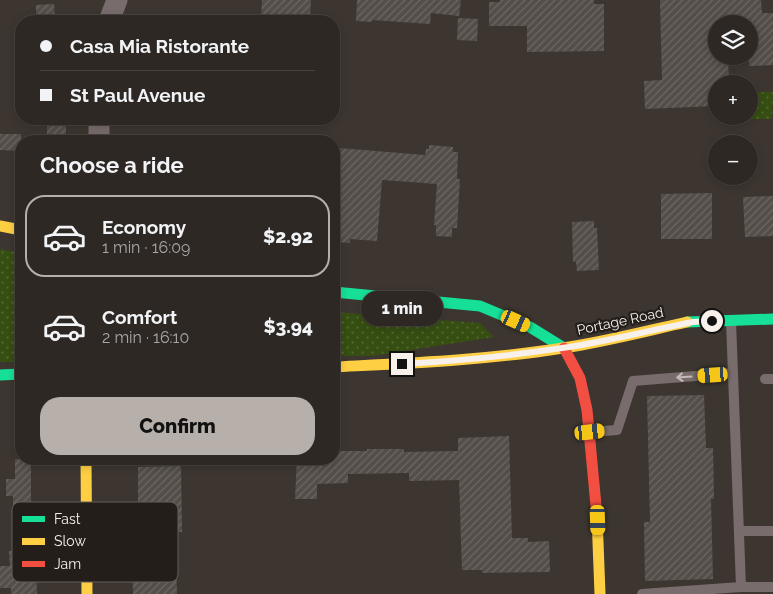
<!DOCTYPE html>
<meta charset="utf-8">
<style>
:root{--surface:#2e2824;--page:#3a3431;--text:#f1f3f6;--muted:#a7a6a6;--line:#494441;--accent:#b7afa9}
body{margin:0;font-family:Raleway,sans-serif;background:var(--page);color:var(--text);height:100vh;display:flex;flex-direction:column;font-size:19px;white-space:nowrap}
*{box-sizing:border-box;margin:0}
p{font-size:16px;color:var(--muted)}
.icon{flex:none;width:28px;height:28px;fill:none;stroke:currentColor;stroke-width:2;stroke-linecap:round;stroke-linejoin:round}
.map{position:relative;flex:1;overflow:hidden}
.drawer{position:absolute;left:15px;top:135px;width:325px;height:330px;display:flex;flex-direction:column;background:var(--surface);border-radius:20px;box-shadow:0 2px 8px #0003,0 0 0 1px var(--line)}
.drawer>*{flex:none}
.top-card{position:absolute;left:15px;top:15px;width:325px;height:110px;border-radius:20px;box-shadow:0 2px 8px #0003,0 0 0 1px var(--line);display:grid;align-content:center;height:110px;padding:0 25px;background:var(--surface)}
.fabs{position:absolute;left:708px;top:15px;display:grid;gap:10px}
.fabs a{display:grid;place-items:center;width:50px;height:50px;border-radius:50%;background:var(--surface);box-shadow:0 2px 8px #0003,0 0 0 1px var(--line);font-size:25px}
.end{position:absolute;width:22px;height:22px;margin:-11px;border:6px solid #f8f0ea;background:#111;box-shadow:0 0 0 2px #111}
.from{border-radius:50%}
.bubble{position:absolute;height:35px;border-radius:18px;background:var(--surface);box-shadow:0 2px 8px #0003,0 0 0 1px var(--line);font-size:16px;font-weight:800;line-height:35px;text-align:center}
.car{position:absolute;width:15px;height:30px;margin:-15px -8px;border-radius:6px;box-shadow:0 0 4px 1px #0007;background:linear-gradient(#f5c518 24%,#345 0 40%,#f5c518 0 76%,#345 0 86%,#f5c518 0)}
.top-card b{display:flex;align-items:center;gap:18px;height:48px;font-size:19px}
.top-card b+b{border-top:1px solid var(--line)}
.top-card i{width:12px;height:12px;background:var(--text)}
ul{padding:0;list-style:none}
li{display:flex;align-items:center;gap:15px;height:82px;margin:0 10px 8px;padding:0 15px;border:2px solid transparent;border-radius:20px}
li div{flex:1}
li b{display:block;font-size:19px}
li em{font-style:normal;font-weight:800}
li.on{border-color:var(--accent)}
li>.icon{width:45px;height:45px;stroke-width:1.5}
h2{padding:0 25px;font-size:22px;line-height:60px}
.cta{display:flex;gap:10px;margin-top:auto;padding:10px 25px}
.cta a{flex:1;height:58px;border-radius:20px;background:var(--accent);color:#111;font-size:20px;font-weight:800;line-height:58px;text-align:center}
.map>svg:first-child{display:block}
</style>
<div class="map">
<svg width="773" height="594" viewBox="0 0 773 594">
<defs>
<pattern id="park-dots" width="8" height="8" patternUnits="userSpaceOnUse" patternTransform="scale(1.25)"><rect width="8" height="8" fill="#364e11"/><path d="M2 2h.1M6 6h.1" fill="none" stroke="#546834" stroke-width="1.8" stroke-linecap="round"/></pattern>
<pattern id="building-hatch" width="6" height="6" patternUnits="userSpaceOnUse" patternTransform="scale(1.25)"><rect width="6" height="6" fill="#544e49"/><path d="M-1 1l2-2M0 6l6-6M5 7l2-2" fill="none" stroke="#6d6863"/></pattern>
</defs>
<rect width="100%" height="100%" fill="#3d3630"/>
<path fill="url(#park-dots)" d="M749,92H773L772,119H747L749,116Z
M0,249L21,253V362H0Z
M334,312L480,323L494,337L373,356H334Z"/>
<path fill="url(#building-hatch)" d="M262,0H311L310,16L275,14V21H261Z
M357,0H461L459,16L431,13L430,24L372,20V22L356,21Z
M500,0H594V4H604V51L527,52V26H489V2H500Z
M660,0H761L762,13H773V65L749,66V24H716V56H728L729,84H716V106L645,109L644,81L662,80Z
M54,4L55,21H36V5Z
M458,18L478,19L477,41L457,40Z
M47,120H66V141H47Z
M0,134H21V151L0,150Z
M429,145L453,147V152H458L457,179H460L457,228H452V237L436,236V225H434L437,184L382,180L377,241L350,239V243L334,242L335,228H334V164H338L339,148L425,155L426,149H429Z
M712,193V239H661V194Z
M773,196V236L745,237L743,197Z
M594,221V228H597L599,270L577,271L576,262H573L572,222Z
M704,395L706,448H713L714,499H711L713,579L645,581L644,522H650L647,396Z
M509,436L512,538H528V542L549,541L550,572L482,573V570H462L459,480L409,481V473L348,474V483L317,484V499H295L297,459H334V451H367V449H404V452L458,451V438Z
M15,459H31V502H36L37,535H35L37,594H11V588H0V566H10L9,551H13V496H6V479H15Z
M181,466L182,532H175L177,594H133L132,565H135L134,551H144L143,517H138V467Z"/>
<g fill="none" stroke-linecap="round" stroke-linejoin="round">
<path stroke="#796c6c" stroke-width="10" d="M731,321L741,587
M765,379H773
M590,432L617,430L633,381L733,373
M739,531H773
M642,594L741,587H773"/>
<path stroke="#796c6c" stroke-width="21" d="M109,21L117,0
M99,141V119"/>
<path stroke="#16e098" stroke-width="11" d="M334,292L480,306L530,327L564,348
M687,322L773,319
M0,375L21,374"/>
<path stroke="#ffcf43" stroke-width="11" d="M0,226L21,230
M334,367C411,363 487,360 563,348C604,342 646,331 687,322
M86,459L87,594
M597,516L600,594"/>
<path stroke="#f24e42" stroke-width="11" d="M564,348L580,378L587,410L597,516"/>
</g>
<defs><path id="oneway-shaft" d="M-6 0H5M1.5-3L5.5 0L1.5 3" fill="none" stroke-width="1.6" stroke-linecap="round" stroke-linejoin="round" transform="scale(1.25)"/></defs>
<use stroke="#c5bbb8" href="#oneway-shaft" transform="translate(684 377) rotate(176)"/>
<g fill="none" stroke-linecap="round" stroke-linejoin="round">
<path stroke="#f8f0ea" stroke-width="6" d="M402,364C456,361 509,356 562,348C606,342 650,330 693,322L712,321"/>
</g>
<g text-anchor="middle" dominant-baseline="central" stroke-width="4.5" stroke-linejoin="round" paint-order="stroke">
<g font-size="14" fill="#f8f0ea" stroke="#241e1a">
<text transform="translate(620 321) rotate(-12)">Portage Road</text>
</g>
</g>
<rect x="12" y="502" width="166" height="80" rx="8" fill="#241e1a" stroke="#645d58" stroke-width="1"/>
<rect x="22" y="516" width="23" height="6" fill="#16e098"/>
<rect x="22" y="538" width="23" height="7" fill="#ffcf43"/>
<rect x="22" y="561" width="23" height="6" fill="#f24e42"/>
<g font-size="14" fill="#f8f0ea">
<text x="54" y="524">Fast</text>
<text x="54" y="546">Slow</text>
<text x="54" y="569">Jam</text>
</g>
</svg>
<div class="fabs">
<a><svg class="icon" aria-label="layers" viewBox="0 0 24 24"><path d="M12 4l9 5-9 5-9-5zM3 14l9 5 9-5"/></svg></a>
<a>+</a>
<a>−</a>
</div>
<i class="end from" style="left:712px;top:321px"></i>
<i class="end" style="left:402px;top:364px"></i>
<div class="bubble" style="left:361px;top:291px;width:82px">1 min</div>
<i class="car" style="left:516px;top:321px;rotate:114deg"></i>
<i class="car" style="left:713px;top:375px;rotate:266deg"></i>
<i class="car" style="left:590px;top:432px;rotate:84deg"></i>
<i class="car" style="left:598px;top:520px;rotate:178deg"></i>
<div class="top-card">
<b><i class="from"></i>Casa Mia Ristorante</b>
<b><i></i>St Paul Avenue</b>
</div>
<section class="drawer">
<h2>Choose a ride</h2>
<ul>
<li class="on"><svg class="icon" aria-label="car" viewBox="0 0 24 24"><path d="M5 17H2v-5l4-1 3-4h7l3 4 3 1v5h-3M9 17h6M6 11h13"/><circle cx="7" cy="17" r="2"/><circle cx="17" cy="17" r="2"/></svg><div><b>Economy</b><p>1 min · 16:09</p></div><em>$2.92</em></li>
<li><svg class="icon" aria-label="car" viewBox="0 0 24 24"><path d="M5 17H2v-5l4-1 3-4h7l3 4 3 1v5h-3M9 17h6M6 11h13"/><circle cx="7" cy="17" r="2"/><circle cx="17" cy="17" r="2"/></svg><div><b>Comfort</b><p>2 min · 16:10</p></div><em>$3.94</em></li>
</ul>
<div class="cta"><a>Confirm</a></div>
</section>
</div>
